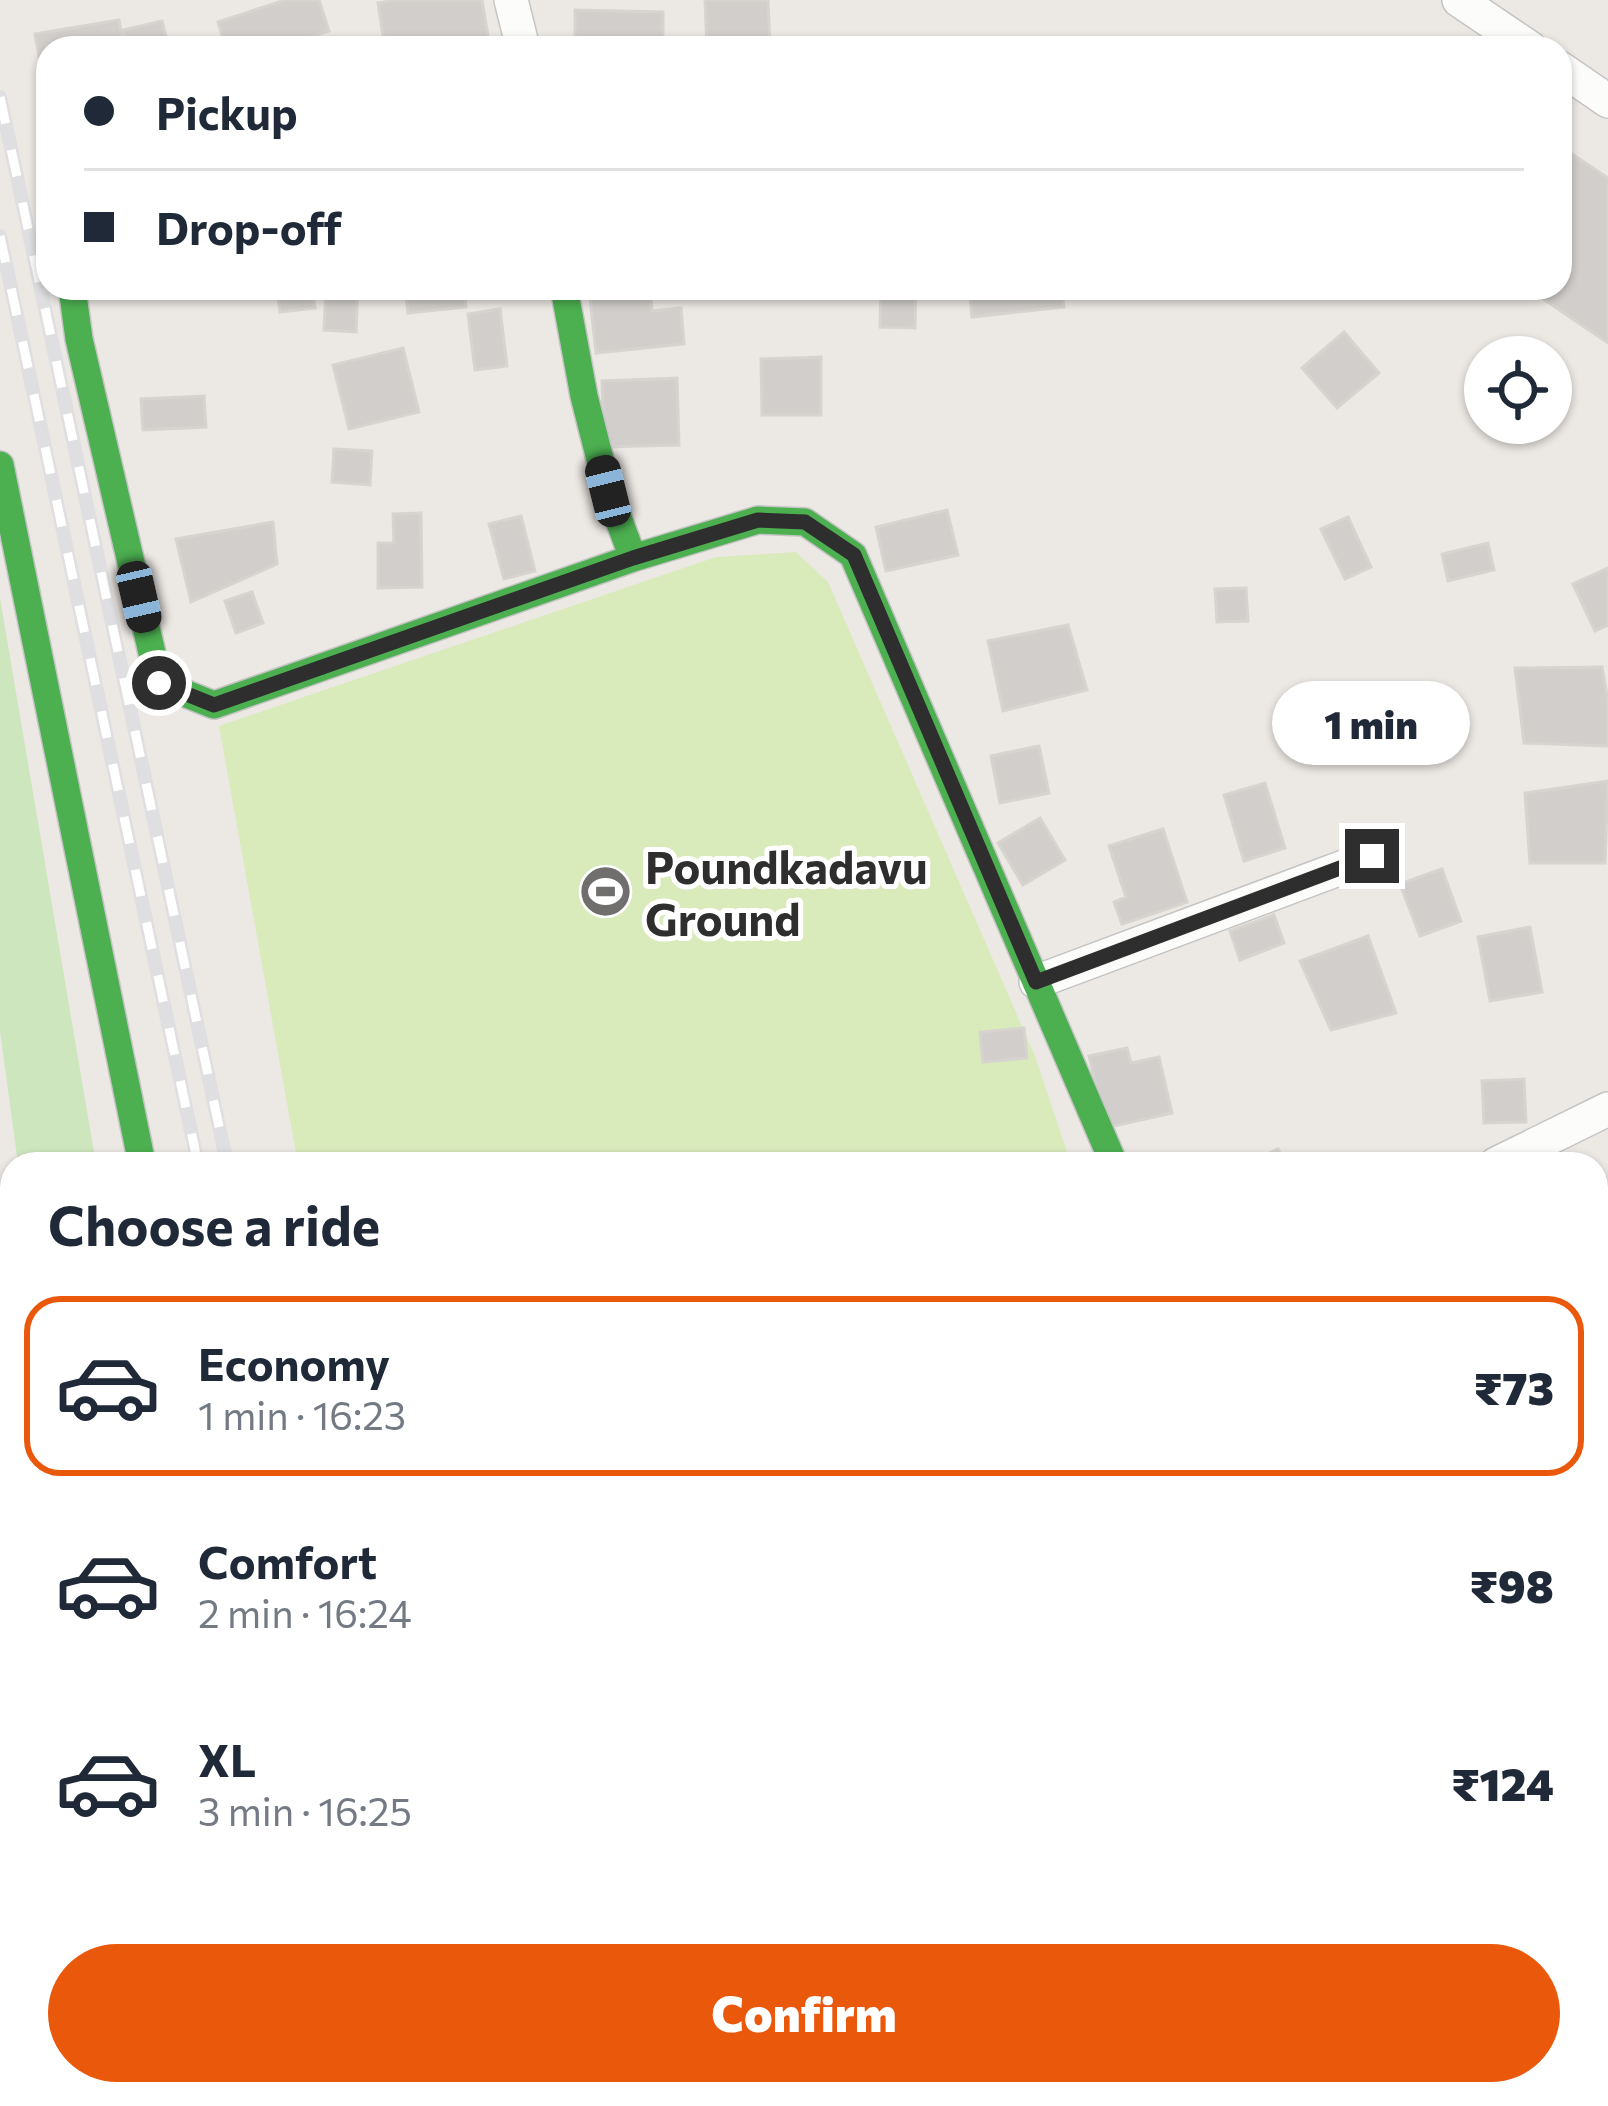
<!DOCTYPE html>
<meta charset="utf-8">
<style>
:root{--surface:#fff;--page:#f6f6f7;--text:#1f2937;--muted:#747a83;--line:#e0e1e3;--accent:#ea580c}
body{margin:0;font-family:Commissioner,sans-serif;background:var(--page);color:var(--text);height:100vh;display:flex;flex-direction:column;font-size:45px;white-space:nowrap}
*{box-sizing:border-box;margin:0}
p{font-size:39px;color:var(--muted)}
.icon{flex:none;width:66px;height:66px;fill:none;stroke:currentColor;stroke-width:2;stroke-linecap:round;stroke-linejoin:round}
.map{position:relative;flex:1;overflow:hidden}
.sheet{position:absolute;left:0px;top:1152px;width:1608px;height:954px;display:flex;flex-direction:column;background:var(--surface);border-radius:36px 36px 0 0;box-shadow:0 3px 9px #0004}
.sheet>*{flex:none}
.hud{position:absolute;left:36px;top:36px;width:1536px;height:264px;border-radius:36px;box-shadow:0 3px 9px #0004;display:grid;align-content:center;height:264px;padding:0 48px;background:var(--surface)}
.controls{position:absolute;left:1464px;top:336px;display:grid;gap:24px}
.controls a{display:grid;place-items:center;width:108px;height:108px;border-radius:50%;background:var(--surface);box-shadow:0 3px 9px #0004;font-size:60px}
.end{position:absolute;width:54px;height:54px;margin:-27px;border:15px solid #2e2e2e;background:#fff;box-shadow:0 0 0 6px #fff}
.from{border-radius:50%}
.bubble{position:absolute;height:84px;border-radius:42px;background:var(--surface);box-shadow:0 3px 9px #0004;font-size:39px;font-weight:800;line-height:84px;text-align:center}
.car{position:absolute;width:36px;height:72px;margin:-36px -18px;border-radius:15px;box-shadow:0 0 9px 3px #0007;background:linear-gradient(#222 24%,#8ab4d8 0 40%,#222 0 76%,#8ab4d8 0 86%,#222 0)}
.hud b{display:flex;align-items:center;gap:42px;height:114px;font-size:45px}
.hud b+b{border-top:3px solid var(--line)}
.hud i{width:30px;height:30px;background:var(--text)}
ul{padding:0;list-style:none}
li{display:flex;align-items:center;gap:36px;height:180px;margin:0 24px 18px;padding:0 24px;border:6px solid transparent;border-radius:36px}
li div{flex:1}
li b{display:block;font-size:45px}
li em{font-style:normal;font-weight:800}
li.current{border-color:var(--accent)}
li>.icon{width:108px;height:108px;stroke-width:1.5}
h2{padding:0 48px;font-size:54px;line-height:144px}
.button{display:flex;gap:24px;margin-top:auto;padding:24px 48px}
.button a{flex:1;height:138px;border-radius:72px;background:var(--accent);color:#fff;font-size:48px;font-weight:800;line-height:138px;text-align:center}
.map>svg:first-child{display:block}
</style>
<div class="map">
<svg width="1608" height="2106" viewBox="0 0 1608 2106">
<rect width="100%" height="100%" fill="#ece8e4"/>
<path fill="#cee6be" d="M0,598L87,1111L96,1164H18L0,1031Z"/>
<path fill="#d9eabb" d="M796,552L828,582L1035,1056L1071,1164H298L219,726L716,557Z"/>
<path fill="#99d6ec" d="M0,1589L12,1634V2094H27L29,2106H0Z"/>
<path fill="#d1cecb" stroke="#d7d4d0" stroke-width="3" d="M285,0H319L329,31L303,39L306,48H226L218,22Z
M396,0H482L490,48H385L378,3Z
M705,0H768L770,48H707Z
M575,10L663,12V48H575Z
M119,20L124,48H48L47,100L35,34Z
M162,21L169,48H128L123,30Z
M1560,146L1608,178V343L1527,288H1560Z
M277,288H312L315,308L280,312Z
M326,288H358L356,332L324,330Z
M405,288H464L466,307L408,313Z
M589,288H650L652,311L681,308L684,344L596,353Z
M881,288H916L915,328L880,327Z
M969,288H1061L1064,307L972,317Z
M500,309L507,366L475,370L468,314Z
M1344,332L1379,373L1337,408L1302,368Z
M403,348L419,412L349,429L333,365Z
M821,357V415H762L761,359Z
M677,378L679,445L604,447L602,381Z
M204,396L206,427L143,430L141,399Z
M334,449L372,451L370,485L332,482Z
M947,510L958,555L886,571L876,527Z
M421,513L422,587L378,588V543H394L393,514Z
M521,516L535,571L504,579L489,524Z
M1348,517L1371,567L1345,579L1321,529Z
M273,522L277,564L191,602L176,539Z
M1488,543L1494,570L1448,581L1442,554Z
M1608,568V625L1595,631L1573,584Z
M1246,588L1248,621L1217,622L1215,589Z
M252,592L263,623L236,633L225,601Z
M1068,625L1087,690L1003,711L988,641Z
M1602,667L1608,701V746L1524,743L1515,668Z
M1039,746L1049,793L1000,803L991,756Z
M1608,781L1605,863H1530L1525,793Z
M1265,783L1285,848L1244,861L1224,795Z
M1040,818L1065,860L1023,885L998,843Z
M1163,829L1187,902L1122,924L1114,902L1126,897L1109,846Z
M1442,869L1461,921L1420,936L1400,884Z
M1274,915L1284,943L1240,960L1230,931Z
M1530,927L1542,992L1490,1001L1478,937Z
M1368,936L1396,1013L1331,1030L1300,961Z
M1024,1028L1027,1058L983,1062L980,1032Z
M1127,1048L1131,1063L1159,1057L1172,1113L1105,1128L1089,1056Z
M1524,1079L1526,1122L1484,1123L1482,1081Z
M1278,1149L1285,1164H1246Z
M1608,1289V1340L1596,1343V1292Z
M1596,1440H1606L1605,1474H1596Z
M1596,1477L1608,1478V1519L1596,1518Z
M1608,1522V1591L1596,1592V1523Z
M1596,1617H1608V1685H1596Z
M1604,1854H1608V1901L1601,1900Z
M192,2094H230L231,2106H192Z
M623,2094H701L700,2100L623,2097Z
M804,2094H865L864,2106H787L788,2095Z
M892,2094H919V2106H892Z
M1160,2094H1228L1230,2106H1163Z"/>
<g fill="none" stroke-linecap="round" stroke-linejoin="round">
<defs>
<path id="street" d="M511,0L523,48
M1459,0L1530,48
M1560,68L1608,101
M1036,982L1373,856
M1496,1164L1608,1109
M1596,1429L1608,1430
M1596,1841L1608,1839
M1596,2051L1608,2049
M1596,2079L1600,2106"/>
<path id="fast" d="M72,288L79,339L159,683L214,705L633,558
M564,288L584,396L608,491L633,558L758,520L805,522L853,555L1114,1164
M0,465L142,1164
M315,2094L317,2106"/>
</defs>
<use href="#street" stroke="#c5c4c5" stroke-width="36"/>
<use href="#fast" stroke="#c5c4c5" stroke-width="30"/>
<path stroke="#c9c9c8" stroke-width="6" stroke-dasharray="9 6" stroke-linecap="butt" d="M464,2094L467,2106"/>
<use href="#street" stroke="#fcfcfb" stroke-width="33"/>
<use href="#fast" stroke="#4caf50" stroke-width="27"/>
<defs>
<path id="rail" d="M0,97L227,1164
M0,236L198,1164
M372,2094L374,2106
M402,2094L404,2106"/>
</defs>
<use href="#rail" stroke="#dfdfe1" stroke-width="14"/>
<use href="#rail" stroke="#fff" stroke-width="9" stroke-dasharray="27" stroke-linecap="butt"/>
</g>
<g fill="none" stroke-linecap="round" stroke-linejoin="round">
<path stroke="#2e2e2e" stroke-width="15" d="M159,683L214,705L633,558L758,520L805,522L854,555L1036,982L1372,856"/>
</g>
<defs>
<symbol id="stadium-disc" viewBox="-11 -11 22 22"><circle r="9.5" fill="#706f6e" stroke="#fff"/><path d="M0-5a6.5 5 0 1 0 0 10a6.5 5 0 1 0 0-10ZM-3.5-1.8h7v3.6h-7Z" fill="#fff"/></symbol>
</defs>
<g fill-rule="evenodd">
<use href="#stadium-disc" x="576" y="862" width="59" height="59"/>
</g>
<g text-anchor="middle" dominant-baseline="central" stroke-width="10" stroke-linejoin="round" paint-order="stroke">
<g font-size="45" font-weight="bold" fill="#2e2e2e" stroke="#fff" text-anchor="start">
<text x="645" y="865">Poundkadavu<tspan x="645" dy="52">Ground</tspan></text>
</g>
</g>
</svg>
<div class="controls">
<a><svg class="icon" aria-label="locate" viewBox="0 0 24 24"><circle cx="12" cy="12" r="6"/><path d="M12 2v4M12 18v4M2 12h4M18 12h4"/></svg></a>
</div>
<i class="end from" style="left:159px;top:683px"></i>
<i class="end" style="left:1372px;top:856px"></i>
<div class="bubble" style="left:1272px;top:681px;width:198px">1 min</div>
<i class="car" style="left:608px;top:491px;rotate:346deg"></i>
<i class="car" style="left:139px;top:597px;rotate:167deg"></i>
<div class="hud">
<b><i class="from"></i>Pickup</b>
<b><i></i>Drop-off</b>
</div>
<section class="sheet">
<h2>Choose a ride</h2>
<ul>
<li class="current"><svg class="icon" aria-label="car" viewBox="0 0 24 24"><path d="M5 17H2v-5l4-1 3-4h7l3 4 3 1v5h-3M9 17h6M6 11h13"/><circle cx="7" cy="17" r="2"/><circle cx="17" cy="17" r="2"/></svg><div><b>Economy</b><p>1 min · 16:23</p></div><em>₹73</em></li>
<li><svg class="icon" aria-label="car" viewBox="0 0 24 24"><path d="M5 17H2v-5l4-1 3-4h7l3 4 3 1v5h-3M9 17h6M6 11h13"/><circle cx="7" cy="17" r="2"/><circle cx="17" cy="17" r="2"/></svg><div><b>Comfort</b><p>2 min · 16:24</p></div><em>₹98</em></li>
<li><svg class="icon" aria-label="car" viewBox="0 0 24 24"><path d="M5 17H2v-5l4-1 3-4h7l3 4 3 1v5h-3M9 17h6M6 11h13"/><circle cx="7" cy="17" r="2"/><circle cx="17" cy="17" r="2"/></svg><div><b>XL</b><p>3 min · 16:25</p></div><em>₹124</em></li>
</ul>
<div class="button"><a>Confirm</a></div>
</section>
</div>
